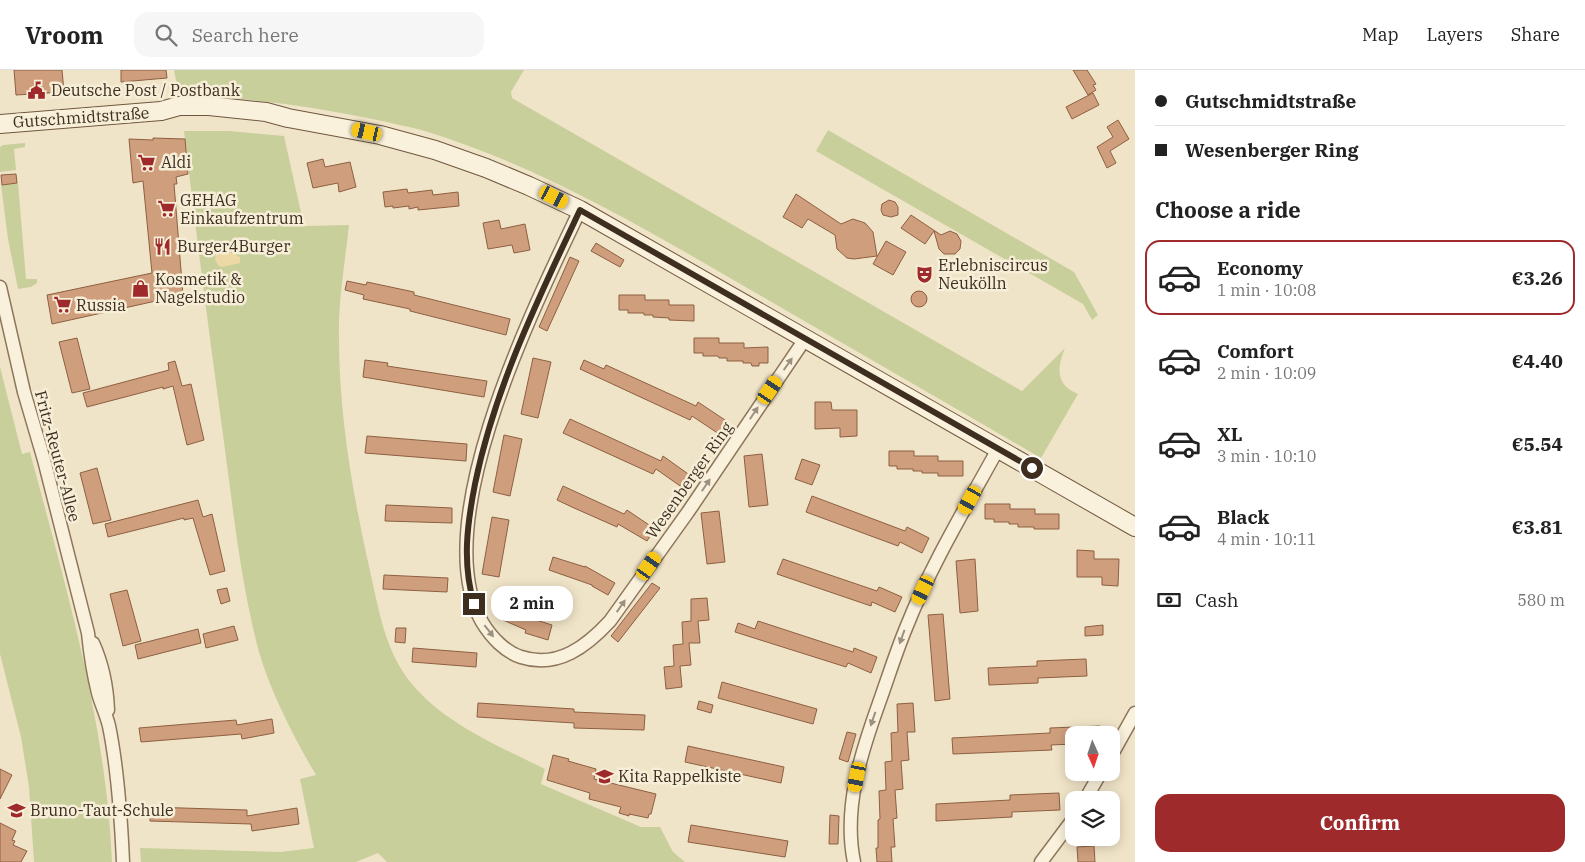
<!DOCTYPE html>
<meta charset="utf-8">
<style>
:root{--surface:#fff;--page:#f6f6f6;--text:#222;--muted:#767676;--line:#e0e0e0;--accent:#9e2a2b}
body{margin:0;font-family:"IBM Plex Serif",serif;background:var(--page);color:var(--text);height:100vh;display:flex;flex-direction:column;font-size:19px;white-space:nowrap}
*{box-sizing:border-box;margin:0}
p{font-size:16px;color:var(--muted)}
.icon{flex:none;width:28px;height:28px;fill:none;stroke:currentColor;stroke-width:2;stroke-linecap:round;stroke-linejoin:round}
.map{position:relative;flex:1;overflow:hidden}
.side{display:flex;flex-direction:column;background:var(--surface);width:450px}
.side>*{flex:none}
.top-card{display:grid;align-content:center;height:110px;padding:0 20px;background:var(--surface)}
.needle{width:32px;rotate:177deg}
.controls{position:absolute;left:1065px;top:656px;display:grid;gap:10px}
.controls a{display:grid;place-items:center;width:55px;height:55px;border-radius:10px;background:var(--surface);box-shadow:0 2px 12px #0003;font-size:25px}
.end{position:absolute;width:22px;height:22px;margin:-11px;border:6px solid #3d2e20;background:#fff;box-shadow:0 0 0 2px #fff}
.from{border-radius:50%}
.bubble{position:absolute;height:35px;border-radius:15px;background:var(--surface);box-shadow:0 2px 12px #0003;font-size:16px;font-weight:700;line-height:35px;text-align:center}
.car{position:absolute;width:15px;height:30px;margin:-15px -8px;border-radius:6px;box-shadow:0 0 4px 1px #0007;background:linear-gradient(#f5c518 24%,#345 0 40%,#f5c518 0 76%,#345 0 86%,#f5c518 0)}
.top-card b{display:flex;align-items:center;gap:18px;height:48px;font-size:19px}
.top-card b+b{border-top:1px solid var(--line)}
.top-card i{width:12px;height:12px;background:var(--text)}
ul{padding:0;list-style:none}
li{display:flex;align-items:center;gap:15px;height:75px;margin:0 10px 8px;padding:0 10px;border:2px solid transparent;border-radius:15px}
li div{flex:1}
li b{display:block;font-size:19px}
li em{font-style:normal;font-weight:700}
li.on{border-color:var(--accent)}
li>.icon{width:45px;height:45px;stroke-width:1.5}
h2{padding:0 20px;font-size:22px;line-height:60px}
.pay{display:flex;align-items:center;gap:12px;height:55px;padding:0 20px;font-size:19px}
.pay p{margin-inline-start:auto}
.button{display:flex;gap:10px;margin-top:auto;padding:10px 20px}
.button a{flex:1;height:58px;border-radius:15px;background:var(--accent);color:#fff;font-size:20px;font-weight:700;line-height:58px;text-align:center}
header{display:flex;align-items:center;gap:30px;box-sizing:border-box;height:70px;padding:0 25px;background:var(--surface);border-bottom:1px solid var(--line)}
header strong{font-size:24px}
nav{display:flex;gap:28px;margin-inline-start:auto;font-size:18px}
.search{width:350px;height:45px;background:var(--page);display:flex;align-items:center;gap:12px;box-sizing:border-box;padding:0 18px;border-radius:15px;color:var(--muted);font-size:19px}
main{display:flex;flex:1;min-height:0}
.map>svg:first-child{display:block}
</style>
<header>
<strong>Vroom</strong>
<div class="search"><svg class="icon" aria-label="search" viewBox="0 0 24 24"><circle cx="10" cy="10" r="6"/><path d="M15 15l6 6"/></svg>Search here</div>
<nav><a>Map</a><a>Layers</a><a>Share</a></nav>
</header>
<main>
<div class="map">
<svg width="1135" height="792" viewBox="0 0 1135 792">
<rect width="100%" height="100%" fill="#f0e4c8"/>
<path fill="#c9cf9b" d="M174,0H524L511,22L512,28L1022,321L1065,278C1057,297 1055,315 1078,324L1041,388C948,334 854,280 761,226C654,164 547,99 428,62C412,57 394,54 377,50C312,36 245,27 179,26Z
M828,60L1074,202L1098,245L1092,250L1083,234L816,81Z
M184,61H229L284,66L304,156L349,155C345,193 338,231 339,268C339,346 353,425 370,501C379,540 385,582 412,614C444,653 500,677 545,699L541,714L641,757H660L673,782L685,792H387L378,783L356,792H141L140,778L280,782L314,778L300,709L316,705C294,668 271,623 259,582C240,511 233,437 223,365C209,264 196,162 184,61Z
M25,73V77L14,79L16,100L0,102V77L3,75Z
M18,113L26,209H37V213L31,217L18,219L8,169L1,115Z
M0,297L22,384L30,382C66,518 106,651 112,792H34L29,717L21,667L0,584Z"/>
<path fill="#ecd9a5" d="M221,180L227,181L240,187V193L223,197L219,196L215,190L216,183Z"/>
<path fill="#cf9f7d" stroke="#8d5f41" d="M14,0H62L64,22L16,25Z
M121,0H166L167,8L121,12Z
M1073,0H1087L1096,14L1093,15L1096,20L1088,25Z
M1093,23L1099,35L1072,49L1066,37Z
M1118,50L1129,69L1110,81L1116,93L1107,98L1097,77L1113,67L1107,57Z
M153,68L185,69L188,104L176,107L177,114H174L183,225L52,254L47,225L152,203L143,111L133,113L129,69L153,70Z
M323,89L325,97L350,92L356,117L339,122L338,113L313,118L307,93Z
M16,104L17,113L2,115L1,105Z
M407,119L408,123L432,120L433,125L458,122L459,136L418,140V137L409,139V136L393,138V136L385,137L383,122Z
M796,124L841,154L853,149L865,153L873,162L877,186L854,189L847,188L837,179L835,165L808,149L802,158L783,147Z
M889,130L895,132L898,137V145L891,147L883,145L881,140L882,134Z
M911,145L941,165L950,161L957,164L961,171L960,179L955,184H944L939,179L934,161L925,174L901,158Z
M499,150L501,159L525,154L530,180L514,183L512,175L488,179L483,153Z
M886,171L906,182L893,205L873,194Z
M596,173L624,190L620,197L591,181Z
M570,187L579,191L547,261L539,257Z
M347,211L366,215L367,212L414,222V225L510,249L506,265L410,241V239L363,229L364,225L345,220Z
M911 229a8 8 0 1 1 16 0a8 8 0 1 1-16 0Z
M619,225H645V230H669V235H694V251L669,250V248L653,247V245H644V243H628V240H619Z
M77,268L90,319L72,323L59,272Z
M694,268H719V273H744V278L768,277V293H759V296H752L751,293H743V291H727V288H719L718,286H703V283H694Z
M533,288L551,292L538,348L521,344Z
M365,290L388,293L387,296L487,311L484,327L363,307Z
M584,290L604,299L606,295L696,336L698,332L728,352L719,364L692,346L690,350L677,344L580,299Z
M175,291L182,316L191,314L204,370L187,375L173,316L163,319V317L87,337L83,323L169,300L168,293Z
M815,332H831L832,340H857V366L840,367V358L815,359Z
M570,349L661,391L663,386L691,406L683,418L656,399L653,404L563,363Z
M504,365L522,369L510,426L493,422Z
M367,366L467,374L466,391L365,383Z
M889,381H914V386H938V391H963V406H938V403H922V401H913V399H897V396H889Z
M762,384L768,435L749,437L744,386Z
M802,389L820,395L812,415L795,409Z
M97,398L111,450L93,454L80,403Z
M563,416L624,444L627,440L655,459L647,471L618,454L617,457L574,438L557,430Z
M812,426L905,461L907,457L929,468L922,483L900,472L898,476L806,442Z
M198,430L203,447L212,444L225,501L210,505L193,448L184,450V448L108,467L105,454Z
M985,434H1010V439H1035V444H1059V459H1034V457H1018V454H1009V452H994V449H985Z
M386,435L452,438V453L385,451Z
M719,441L725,492L707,494L701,443Z
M492,447L509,450L499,507L482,504Z
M1077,480L1094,481V489H1119L1118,516L1102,515V507H1077Z
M553,487L585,497V496L615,513L608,525L592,516V515L549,500Z
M783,489L877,521L879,517L902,527L895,542L872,532L871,536L777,504Z
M975,489L978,541L960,543L956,491Z
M384,505L448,508L447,522L383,519Z
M652,513L660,518L618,572L611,566Z
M227,518L230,531L221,534L217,520Z
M127,520L141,571L123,576L110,524Z
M707,528L709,550L698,551L700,573H689L691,595L680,596L682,617L666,619L664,597L674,596L673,575L683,574L682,552L691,551V529Z
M509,536L532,545L530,548L552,555L548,570L525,563L526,560L503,550Z
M943,544L950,629L935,631L928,545Z
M758,551L853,582L854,578L877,587L871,603L848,593L846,597L735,562L738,553L755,559Z
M1103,555V565L1085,566V557Z
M234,556L238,570L206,578L203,564Z
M396,558H406L405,573L395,572Z
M198,559L201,573L138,589L135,575Z
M413,578L477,583L476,597L412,592Z
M1086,589L1087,606L1038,608V613L989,615L988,598L1037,596V591Z
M722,612L817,639L813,654L718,628Z
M699,631L713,635L711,643L697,639Z
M478,633L574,639V642L645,645L644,660L574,658V653L477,647Z
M913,633L915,662H907L909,690L901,691L903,719L895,720L897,748L893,749L895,777H891L892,792H877L876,778H878V750L880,749L879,721L886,720L885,692L892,691L891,663L898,662L897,634Z
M272,649L274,663L242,669L241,664L141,672L139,658L236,650L237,655Z
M1100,656V665H1074V674L1051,675L1052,680L953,684L952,668L1050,663V658Z
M847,662L856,664L848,692L839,689Z
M688,676L784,697L781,713L685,692Z
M553,685L569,689L568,691L596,699L594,709L656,724L651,744H649L648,748L629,744V746L619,743L621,737L589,729L590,723L547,710Z
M0,699L12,705L0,729Z
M1059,723L1060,740L1012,742V747L936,751V734L1010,730V725Z
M150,737L247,740V746L297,738L299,754L252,761L251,754L150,751Z
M830,745L839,746L838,774H829Z
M0,753L16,761L12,770L15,771L13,775L27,781L21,792H0Z
M691,755L788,771L785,787L688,772Z
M1094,776L1095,792H1078L1077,777Z"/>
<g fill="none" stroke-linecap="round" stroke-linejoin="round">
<defs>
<path id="street" d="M580,140C535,235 426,453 482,552C491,567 505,582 521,587C558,599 587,576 610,551L688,442L805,269
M0,217L24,322L44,390L88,563C90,583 93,603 98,623C101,634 106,644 109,656C118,700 121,747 123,792
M93,573C103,595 107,616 108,640
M1111,686L1135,643
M1085,730L1101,702
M854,792C843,738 861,683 879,633C888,608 896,582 906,558C931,495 966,437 998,379
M1041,792L1074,748"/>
<path id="secondary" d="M0,54L161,41L179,36H209L266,42L288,48L380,65L435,80L486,98L529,116L580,140L1135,457"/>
</defs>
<use href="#street" stroke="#8d765c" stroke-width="15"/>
<use href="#secondary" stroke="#6f573f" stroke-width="20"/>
<use href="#street" stroke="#faf1dc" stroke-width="12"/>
<use href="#secondary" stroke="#faf1dc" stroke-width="18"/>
</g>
<defs><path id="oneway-solid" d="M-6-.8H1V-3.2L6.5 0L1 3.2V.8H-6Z" transform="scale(1.25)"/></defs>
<g fill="#9c907e">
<use href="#oneway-solid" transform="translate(788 294) rotate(-55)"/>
<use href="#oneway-solid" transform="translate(754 343) rotate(-56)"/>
<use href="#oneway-solid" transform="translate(706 415) rotate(-56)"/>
<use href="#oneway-solid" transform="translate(621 536) rotate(-55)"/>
<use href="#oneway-solid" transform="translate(489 561) rotate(52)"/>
<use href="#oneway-solid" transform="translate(902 567) rotate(110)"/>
<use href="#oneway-solid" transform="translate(873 649) rotate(109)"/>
</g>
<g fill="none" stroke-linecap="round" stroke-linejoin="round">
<path stroke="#3d2e20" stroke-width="6" d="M474,534C462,493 467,455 475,414C495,317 538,229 580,140L1032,398"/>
</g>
<defs>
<symbol id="civic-bare" viewBox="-9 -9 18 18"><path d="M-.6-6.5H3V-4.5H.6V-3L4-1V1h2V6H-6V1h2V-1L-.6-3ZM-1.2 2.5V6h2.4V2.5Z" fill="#9e2a2b" stroke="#f7eed8" stroke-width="2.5" paint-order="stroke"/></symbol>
<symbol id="supermarket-bare" viewBox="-9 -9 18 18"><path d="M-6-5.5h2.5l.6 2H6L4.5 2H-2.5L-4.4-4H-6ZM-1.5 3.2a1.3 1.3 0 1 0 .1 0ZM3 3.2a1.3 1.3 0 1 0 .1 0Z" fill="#9e2a2b" stroke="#f7eed8" stroke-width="2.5" paint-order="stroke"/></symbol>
<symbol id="restaurant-bare" viewBox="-9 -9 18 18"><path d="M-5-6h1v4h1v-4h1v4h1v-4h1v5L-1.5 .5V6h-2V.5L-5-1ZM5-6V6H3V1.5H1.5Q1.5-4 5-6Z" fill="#9e2a2b" stroke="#f7eed8" stroke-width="2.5" paint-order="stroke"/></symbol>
<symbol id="theatre-bare" viewBox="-9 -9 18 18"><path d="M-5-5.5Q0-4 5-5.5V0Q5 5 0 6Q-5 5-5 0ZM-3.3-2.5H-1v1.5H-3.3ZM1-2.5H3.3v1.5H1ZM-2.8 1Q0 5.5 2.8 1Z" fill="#9e2a2b" stroke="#f7eed8" stroke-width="2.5" paint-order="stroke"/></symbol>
<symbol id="shop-bare" viewBox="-9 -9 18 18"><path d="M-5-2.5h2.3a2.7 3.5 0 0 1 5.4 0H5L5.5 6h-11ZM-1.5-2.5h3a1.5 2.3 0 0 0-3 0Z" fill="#9e2a2b" stroke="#f7eed8" stroke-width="2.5" paint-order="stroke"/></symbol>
<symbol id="school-bare" viewBox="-9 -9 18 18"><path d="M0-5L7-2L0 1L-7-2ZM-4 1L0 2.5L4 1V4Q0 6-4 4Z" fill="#9e2a2b" stroke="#f7eed8" stroke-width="2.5" paint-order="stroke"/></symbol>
</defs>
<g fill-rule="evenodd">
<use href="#civic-bare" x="24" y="8" width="25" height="25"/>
<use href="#supermarket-bare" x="134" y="80" width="25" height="25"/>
<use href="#supermarket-bare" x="154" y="126" width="25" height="25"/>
<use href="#restaurant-bare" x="150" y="164" width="25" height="25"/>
<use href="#theatre-bare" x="912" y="192" width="25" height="25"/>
<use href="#shop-bare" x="128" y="206" width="25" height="25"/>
<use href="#supermarket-bare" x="50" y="222" width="25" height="25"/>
<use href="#school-bare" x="592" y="694" width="25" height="25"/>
<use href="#school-bare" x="4" y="728" width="25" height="25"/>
</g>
<g text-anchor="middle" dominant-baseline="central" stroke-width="5" stroke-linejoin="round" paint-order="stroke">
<g font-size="16" fill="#3d2e20" stroke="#f7eed8" text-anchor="start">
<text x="51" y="20">Deutsche Post / Postbank</text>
<text x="161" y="92">Aldi</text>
<text x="180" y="130">GEHAG<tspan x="180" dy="18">Einkaufzentrum</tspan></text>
<text x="177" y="176">Burger4Burger</text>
<text x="938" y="195">Erlebniscircus<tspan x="938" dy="18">Neukölln</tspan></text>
<text x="155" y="209">Kosmetik &amp;<tspan x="155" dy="18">Nagelstudio</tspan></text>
<text x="76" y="235">Russia</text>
<text x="618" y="706">Kita Rappelkiste</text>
<text x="30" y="740">Bruno-Taut-Schule</text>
</g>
<g font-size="16" fill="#3d2e20" stroke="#f7eed8">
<text transform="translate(81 47) rotate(-4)">Gutschmidtstraße</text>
<text transform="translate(58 386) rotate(75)">Fritz-Reuter-Allee</text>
<text transform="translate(689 410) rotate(-55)">Wesenberger Ring</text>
</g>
</g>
</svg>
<div class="controls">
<a><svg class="needle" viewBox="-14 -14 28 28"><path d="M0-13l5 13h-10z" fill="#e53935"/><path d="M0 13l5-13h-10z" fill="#767676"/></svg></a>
<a><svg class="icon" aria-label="layers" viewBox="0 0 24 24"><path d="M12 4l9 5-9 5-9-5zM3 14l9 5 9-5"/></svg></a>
</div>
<i class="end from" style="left:1032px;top:398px"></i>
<i class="end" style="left:474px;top:534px"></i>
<div class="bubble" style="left:491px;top:516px;width:82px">2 min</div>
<i class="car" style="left:367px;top:62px;rotate:283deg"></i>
<i class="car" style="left:554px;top:127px;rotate:117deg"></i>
<i class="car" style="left:770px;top:320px;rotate:34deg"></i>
<i class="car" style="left:970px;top:430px;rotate:209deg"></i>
<i class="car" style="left:649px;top:496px;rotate:35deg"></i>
<i class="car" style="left:923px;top:520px;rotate:205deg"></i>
<i class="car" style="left:857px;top:707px;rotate:191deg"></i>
</div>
<section class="side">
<div class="top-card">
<b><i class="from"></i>Gutschmidtstraße</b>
<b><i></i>Wesenberger Ring</b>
</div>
<h2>Choose a ride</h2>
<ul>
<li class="on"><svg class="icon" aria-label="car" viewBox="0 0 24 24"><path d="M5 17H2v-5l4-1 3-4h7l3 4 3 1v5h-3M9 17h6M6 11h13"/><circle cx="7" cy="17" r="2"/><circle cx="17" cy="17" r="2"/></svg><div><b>Economy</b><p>1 min · 10:08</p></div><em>€3.26</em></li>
<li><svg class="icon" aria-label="car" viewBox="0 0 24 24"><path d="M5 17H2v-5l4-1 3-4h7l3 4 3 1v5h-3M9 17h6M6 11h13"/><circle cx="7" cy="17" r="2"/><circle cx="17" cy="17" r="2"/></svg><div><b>Comfort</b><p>2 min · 10:09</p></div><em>€4.40</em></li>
<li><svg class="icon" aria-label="car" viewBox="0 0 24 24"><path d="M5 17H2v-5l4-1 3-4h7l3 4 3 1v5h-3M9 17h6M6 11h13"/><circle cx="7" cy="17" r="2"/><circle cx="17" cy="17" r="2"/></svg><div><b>XL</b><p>3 min · 10:10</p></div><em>€5.54</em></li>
<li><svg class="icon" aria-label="car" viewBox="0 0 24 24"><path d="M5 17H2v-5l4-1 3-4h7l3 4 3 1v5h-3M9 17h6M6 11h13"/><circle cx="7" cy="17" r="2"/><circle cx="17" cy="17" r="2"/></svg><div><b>Black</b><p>4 min · 10:11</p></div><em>€3.81</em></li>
</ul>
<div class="pay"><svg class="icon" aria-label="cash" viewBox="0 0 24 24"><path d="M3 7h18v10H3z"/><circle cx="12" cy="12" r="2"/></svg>Cash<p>580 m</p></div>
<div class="button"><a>Confirm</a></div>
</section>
</main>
